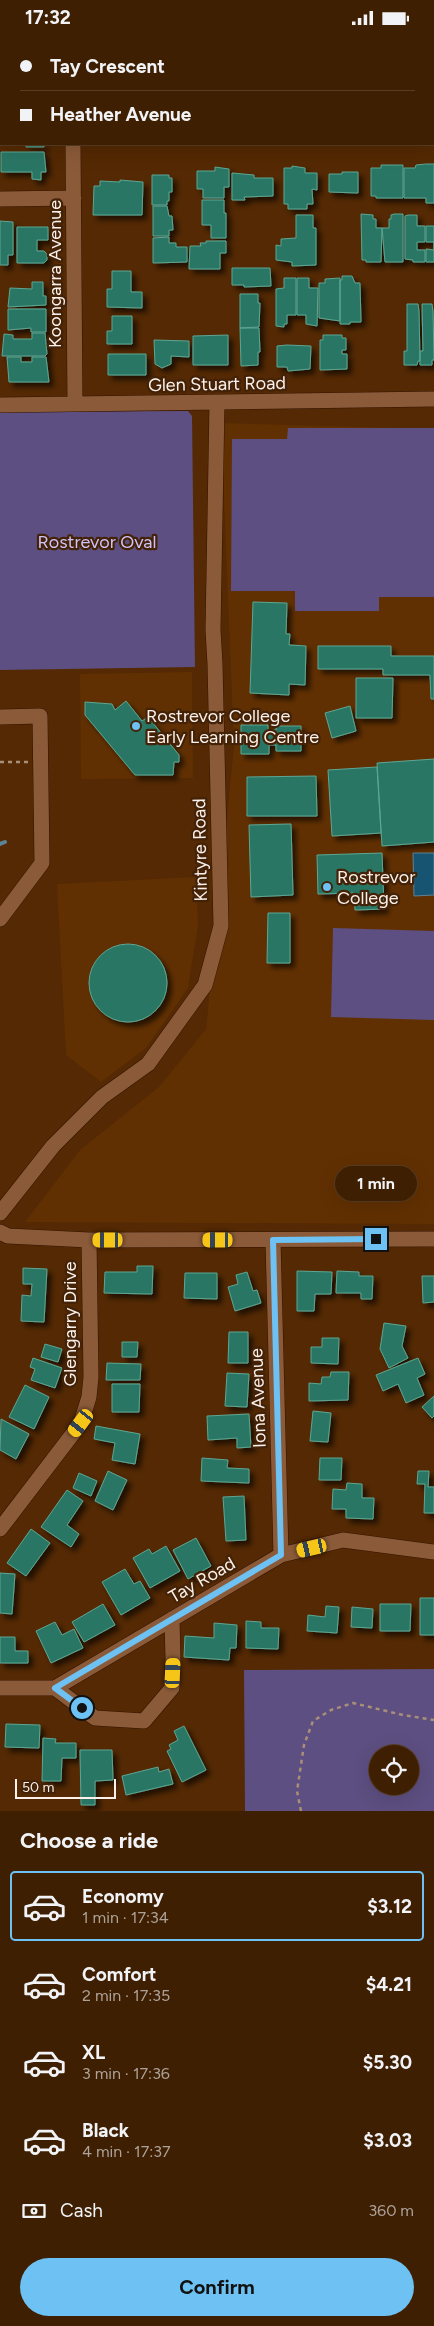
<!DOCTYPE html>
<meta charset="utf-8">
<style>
:root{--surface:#3f1f02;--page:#4a2c11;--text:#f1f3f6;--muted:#ada299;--line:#583d24;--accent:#6dc2f3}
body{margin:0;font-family:Figtree,sans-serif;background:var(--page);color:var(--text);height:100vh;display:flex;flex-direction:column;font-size:19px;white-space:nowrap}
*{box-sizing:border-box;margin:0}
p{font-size:16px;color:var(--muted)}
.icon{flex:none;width:28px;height:28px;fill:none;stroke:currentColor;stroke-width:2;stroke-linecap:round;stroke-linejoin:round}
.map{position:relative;height:1776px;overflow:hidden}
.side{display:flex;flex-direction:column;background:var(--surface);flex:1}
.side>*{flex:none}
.banner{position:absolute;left:0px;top:0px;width:435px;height:110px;box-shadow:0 5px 20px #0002,0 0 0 1px var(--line);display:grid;align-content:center;height:110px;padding:0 20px;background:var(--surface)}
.tools{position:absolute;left:369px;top:1710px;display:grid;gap:10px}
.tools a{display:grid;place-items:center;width:50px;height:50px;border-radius:50%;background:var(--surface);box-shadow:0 5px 20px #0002,0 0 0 1px var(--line);font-size:25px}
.scale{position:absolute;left:15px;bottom:12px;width:101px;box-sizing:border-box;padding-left:5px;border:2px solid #fcf1ea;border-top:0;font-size:14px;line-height:18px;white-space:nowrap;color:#fcf1ea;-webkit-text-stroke:4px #432207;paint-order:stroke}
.end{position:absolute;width:22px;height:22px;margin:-11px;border:6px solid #6dc2f3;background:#111;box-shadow:0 0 0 2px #111}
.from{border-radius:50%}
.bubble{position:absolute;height:35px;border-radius:18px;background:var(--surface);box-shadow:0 5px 20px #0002,0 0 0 1px var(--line);font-size:16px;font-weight:700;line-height:35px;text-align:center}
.car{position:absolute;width:15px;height:30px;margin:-15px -8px;border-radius:6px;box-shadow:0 0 4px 1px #0007;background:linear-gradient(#f5c518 24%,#345 0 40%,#f5c518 0 76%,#345 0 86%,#f5c518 0)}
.banner b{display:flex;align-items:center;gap:18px;height:48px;font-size:19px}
.banner b+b{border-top:1px solid var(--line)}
.banner i{width:12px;height:12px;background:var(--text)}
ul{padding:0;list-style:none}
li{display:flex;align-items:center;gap:15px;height:70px;margin:0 10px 8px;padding:0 10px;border:2px solid transparent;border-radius:5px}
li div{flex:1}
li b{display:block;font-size:19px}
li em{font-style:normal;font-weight:700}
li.active{border-color:var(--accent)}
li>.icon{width:45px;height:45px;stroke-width:1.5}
h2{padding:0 20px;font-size:22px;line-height:60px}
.pay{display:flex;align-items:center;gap:12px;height:55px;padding:0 20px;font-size:19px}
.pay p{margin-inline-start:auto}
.cta{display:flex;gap:10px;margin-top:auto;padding:10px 20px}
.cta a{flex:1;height:58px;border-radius:30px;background:var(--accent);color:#111;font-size:20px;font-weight:700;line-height:58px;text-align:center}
.status{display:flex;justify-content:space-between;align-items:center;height:35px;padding:0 25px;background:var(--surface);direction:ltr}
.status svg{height:14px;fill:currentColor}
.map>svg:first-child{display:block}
</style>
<div class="status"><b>17:32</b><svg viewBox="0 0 49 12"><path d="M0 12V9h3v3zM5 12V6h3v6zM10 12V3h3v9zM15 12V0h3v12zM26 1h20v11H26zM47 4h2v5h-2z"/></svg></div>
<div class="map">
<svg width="434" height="1776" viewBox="0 0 434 1776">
<defs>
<filter id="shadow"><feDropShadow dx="4.5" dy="4.5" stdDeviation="2.5" flood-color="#0009"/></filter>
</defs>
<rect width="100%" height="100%" fill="#542903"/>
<path fill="#613002" d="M221,388L434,394V1189L25,1187L80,1115L159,1052L206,994L234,711Z
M192,637L193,743L81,744L80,639Z
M196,842L198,891L188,953L146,1013L101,1047L66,1020L57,849Z"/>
<path fill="#5d4f81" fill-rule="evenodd" d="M188,376L192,381L195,632L0,635V377Z
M288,393H434V562H379V576H295V556H231L232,404H287Z
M333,893L434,896V985L331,982Z
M434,1634V1776H245L244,1635ZM378,1719H410V1751H378Z"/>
<path fill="#175472" stroke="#5c8396" d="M413,818H434V860L414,861Z"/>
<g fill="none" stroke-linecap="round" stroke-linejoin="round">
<path stroke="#5c8396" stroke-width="4" d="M0,809L5,807"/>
</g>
<path fill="#2b7665" stroke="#5da693" filter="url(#shadow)" d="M103,0H127V1H103Z
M233,0H256V1H233Z
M26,109H44V112H26Z
M1,117H44L46,137H41V145L32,144V137H1Z
M426,129H434V168H426V163H404V133H415L416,130Z
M381,130H403V163H376V161H371V133H381Z
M292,131L305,133V138H317V155L312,154L313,169H307V174H288V169H284V133H292Z
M215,132L229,134V152H224V163H203V154H197V136H215Z
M342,137H358V158L329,157V139H342Z
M232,138L254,140V143H273V161L244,162L245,165H232Z
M152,140H169V143H172V157H169V166H167V170H152Z
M120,145L143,147L142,180H93L94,151H100V146L120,147Z
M202,165H224V178H226V203H211V190H202Z
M153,171H167L169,181H172L173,195H169V201H153Z
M361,179L373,180V184H376V193H382L381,227H366V225H362Z
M394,179H403V227H385L382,193H389V184H391V180Z
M296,180H313V193H316V230L292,231V227L276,225V210L281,211V204L296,203Z
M408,180H417V191H425V207H417V215H425V227H413V225L405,224V181Z
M0,186L13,187V220H8V230H0Z
M426,191H434V227H426V214L434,215V207H426Z
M17,192H48V205H37V216H44L47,219V225L44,228H17Z
M169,202V208H176V212H187V227L153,228V203Z
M206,206H226V218H220V234H189L190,211H201L200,208H206Z
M232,233H270L271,251L244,252V250H232Z
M112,236H131V257H142V273L107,272V254H112Z
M342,241H352L355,248H360L361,287H350V289H340V245H342Z
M284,243H296V280H287V289H284V292L276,291V254L284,253Z
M297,243H309V253H318L317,291L306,289V280H297Z
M340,243V286L319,283V248H325V244Z
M32,247H43V261H46V270L8,272L10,253L32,254Z
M240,259H258V268H260L259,292L240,293Z
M407,269H418L419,276L420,326H418L417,330H404V316H407Z
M422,269H432L433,276L434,325H432V330H420V316H423Z
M8,274H46V297H31V293L8,295Z
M112,281H132V309H107V296H112Z
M240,293H259L260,317H258V330L241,331Z
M32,298H45L47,319L45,321H2L4,299L13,300V304H32Z
M228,300V330H193V301Z
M323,300H342V303H346V315H342V319H347V334L320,335V305H323Z
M154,305L189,306V322L171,321V329L162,333L155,329Z
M287,310L311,311L310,334L288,336L287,332H277V311Z
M108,319H146V340H108Z
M7,322H21V327H32V322H46L49,347H9Z
M253,567L287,568L286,599H290L289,610L306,611L305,650L289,649V660L250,658Z
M318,611H391V621H434V664H431L430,640H383V634H318Z
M356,643H393L392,683H356Z
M126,666L142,686L148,682L179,720V727H174L173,740H135L85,680V667L112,669L115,675Z
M350,671L356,696L332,703L325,678Z
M241,690H268V695H276V691H301V716H276V710H269V719H241Z
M434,724V807L382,811L377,728Z
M377,732L381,798L332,801L328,735Z
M316,741L317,781H247V742Z
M291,789L293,860L251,862L249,790Z
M382,818L384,874L355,875L354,858L318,859L317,820Z
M268,878H290V928H267Z
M89 948a39 39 0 1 1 78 0a39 39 0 1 1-78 0Z
M137,1231H153L152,1259L104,1258L105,1237H137Z
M23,1233L47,1234L44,1287L21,1286L22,1260L31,1261L32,1249H23Z
M297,1236L332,1237L331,1259H315L314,1276H297Z
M337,1236L359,1237V1241H373L372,1264H361V1258H336Z
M247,1237L253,1256L257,1255L261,1268L235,1276L228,1252L238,1249L236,1240Z
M185,1238H217V1264L184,1263Z
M422,1241H434V1267L423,1268Z
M384,1288L406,1291L402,1311L408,1323L389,1333L380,1314Z
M229,1297H248V1328H228Z
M322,1303H339L338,1329L311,1328V1312H322Z
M122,1307H138L137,1322H122Z
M45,1309L62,1314L58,1327L41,1322Z
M33,1323L62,1333L55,1353L31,1345L35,1334L30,1332Z
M418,1323L425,1339L417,1343L424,1360L406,1368L398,1349L383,1356L376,1340Z
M107,1328L141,1329L140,1345H106Z
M331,1337H349L348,1365L309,1366V1348L321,1349L322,1342H330Z
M227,1338L249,1339L247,1372L225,1371Z
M112,1349H140L139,1377H112Z
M25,1350L49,1362L34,1394L9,1382Z
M434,1361V1381L432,1383L422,1372Z
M313,1376L331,1378L328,1407L310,1406Z
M249,1379L251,1412L237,1413V1403L208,1405L207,1381Z
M1,1384L29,1399L16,1424L0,1415Z
M96,1391L140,1399L135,1429L112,1425L115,1408L94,1404Z
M202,1423L228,1425L227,1433L249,1434V1448L201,1446Z
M320,1423H342L341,1445H319Z
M108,1436L127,1445L113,1475L95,1466Z
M418,1436H429L428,1452H434V1478H424L425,1449H417Z
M79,1438L97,1446L91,1461L73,1453Z
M347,1448L362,1449V1463H374L373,1484L346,1483V1474H332L333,1454L346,1455Z
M67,1455L83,1466L67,1490L79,1499L71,1512L41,1492Z
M244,1461L246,1505L226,1506L223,1462Z
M31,1494L50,1508L26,1541L7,1528Z
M196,1503L211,1531L188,1544L173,1515Z
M166,1511L180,1536L150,1553L133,1523L149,1514L152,1519Z
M125,1534L134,1549L140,1546L150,1563L121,1580L102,1547Z
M0,1538L15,1539L12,1579L0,1578Z
M420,1563H434V1600H420Z
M103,1569L115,1590L84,1607L72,1587Z
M380,1569H411L410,1596H380Z
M326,1571L339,1572L337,1598L307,1596L308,1580L325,1582Z
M352,1572L373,1574L372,1593L351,1592Z
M246,1586L261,1587V1593H279L278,1614L246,1613Z
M55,1587L62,1600L74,1594L83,1613L51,1628L36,1596Z
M214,1588L237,1590L236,1613H230L229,1625L184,1622L185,1601L214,1603Z
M0,1602H15V1616H28V1628H0Z
M6,1689L40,1690L39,1713L5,1712Z
M184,1691L206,1735L182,1747L167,1716L171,1714L169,1710L178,1705L174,1696Z
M43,1703L56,1704L55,1708H76V1723H62L61,1746H42Z
M80,1715H112L113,1745L95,1746V1770H81Z
M158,1732L159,1737L169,1734L173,1749L126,1760L122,1741Z"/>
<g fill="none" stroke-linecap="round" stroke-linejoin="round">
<defs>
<path id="minor" d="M73,0V1
M73,109L75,369
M0,164L74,163
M0,370L434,364
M0,682L40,681L42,828L0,884
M0,1178L53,1111L102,1062L148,1029L205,950L221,891L215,629L213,595L217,368
M0,1197L8,1201L89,1205L434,1204
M273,1205L281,1520
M0,1494L81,1388L89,1362L91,1342L89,1205
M0,1653H55L281,1520L343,1505L434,1517
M55,1653L95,1683L144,1686L172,1653L173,1624L172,1584"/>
</defs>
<use href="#minor" stroke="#331300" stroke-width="16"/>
<path stroke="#a98e78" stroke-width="2.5" stroke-dasharray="4 4" stroke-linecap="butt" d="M0,727H28
M301,1776L297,1756L304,1710L313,1686L331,1675L353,1668L403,1680L434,1685"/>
<use href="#minor" stroke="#8b5b39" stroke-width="15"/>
</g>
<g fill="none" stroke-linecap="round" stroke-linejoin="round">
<path stroke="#6dc2f3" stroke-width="6" d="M82,1673L55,1653L281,1520L273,1205L376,1204"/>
</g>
<g fill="#6dc2f3" stroke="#432207" stroke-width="2">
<circle cx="136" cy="691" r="5"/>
<circle cx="327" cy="852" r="5"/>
</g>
<g text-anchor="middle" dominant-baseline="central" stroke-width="4.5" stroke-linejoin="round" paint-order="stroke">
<g font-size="18" fill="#fcf1ea" stroke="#432207">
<text transform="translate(55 239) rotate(-90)">Koongarra Avenue</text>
<text transform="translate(217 349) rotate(-1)">Glen Stuart Road</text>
<text transform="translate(200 815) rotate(-91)">Kintyre Road</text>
<text transform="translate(70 1289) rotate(-90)">Glengarry Drive</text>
<text transform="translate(258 1363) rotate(-92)">Iona Avenue</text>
<text transform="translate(202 1545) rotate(-30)">Tay Road</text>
</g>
<g font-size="18" fill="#cfc3fa" stroke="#432207">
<text x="97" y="507">Rostrevor Oval</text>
</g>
<g font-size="18" fill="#fcf1ea" stroke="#432207" text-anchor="start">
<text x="146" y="681">Rostrevor College<tspan x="146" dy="21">Early Learning Centre</tspan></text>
<text x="337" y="842">Rostrevor<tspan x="337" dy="21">College</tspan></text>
</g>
</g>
</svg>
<div class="tools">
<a><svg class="icon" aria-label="locate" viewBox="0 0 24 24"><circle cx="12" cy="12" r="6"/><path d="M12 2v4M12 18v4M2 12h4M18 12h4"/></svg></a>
</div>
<div class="scale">50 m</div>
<i class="end from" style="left:82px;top:1673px"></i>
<i class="end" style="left:376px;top:1204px"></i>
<div class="bubble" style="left:335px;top:1131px;width:82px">1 min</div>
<i class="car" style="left:108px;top:1205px;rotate:270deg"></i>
<i class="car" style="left:218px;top:1205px;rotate:270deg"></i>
<i class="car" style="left:81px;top:1388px;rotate:217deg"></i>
<i class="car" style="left:312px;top:1513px;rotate:257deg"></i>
<i class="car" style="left:173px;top:1638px;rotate:3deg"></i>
<div class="banner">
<b><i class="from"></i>Tay Crescent</b>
<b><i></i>Heather Avenue</b>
</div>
</div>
<section class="side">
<h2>Choose a ride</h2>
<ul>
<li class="active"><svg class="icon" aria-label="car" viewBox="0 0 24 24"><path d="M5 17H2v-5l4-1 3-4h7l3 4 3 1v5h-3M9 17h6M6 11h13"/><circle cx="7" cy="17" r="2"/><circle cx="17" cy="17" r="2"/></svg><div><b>Economy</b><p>1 min · 17:34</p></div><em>$3.12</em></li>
<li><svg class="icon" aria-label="car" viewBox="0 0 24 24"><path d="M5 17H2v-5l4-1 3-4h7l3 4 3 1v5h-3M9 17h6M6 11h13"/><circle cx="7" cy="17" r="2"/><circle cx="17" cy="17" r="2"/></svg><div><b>Comfort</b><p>2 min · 17:35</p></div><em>$4.21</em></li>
<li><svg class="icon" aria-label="car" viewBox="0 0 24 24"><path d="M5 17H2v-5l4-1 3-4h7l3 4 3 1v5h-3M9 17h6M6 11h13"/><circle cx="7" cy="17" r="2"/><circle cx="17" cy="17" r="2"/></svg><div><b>XL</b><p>3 min · 17:36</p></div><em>$5.30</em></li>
<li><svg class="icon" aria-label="car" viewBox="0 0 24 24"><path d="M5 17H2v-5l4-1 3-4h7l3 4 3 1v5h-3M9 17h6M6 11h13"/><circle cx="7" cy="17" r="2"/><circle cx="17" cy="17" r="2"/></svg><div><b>Black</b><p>4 min · 17:37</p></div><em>$3.03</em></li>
</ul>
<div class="pay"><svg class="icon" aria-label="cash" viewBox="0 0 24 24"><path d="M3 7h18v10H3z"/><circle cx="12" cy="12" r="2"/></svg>Cash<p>360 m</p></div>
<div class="cta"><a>Confirm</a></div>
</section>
